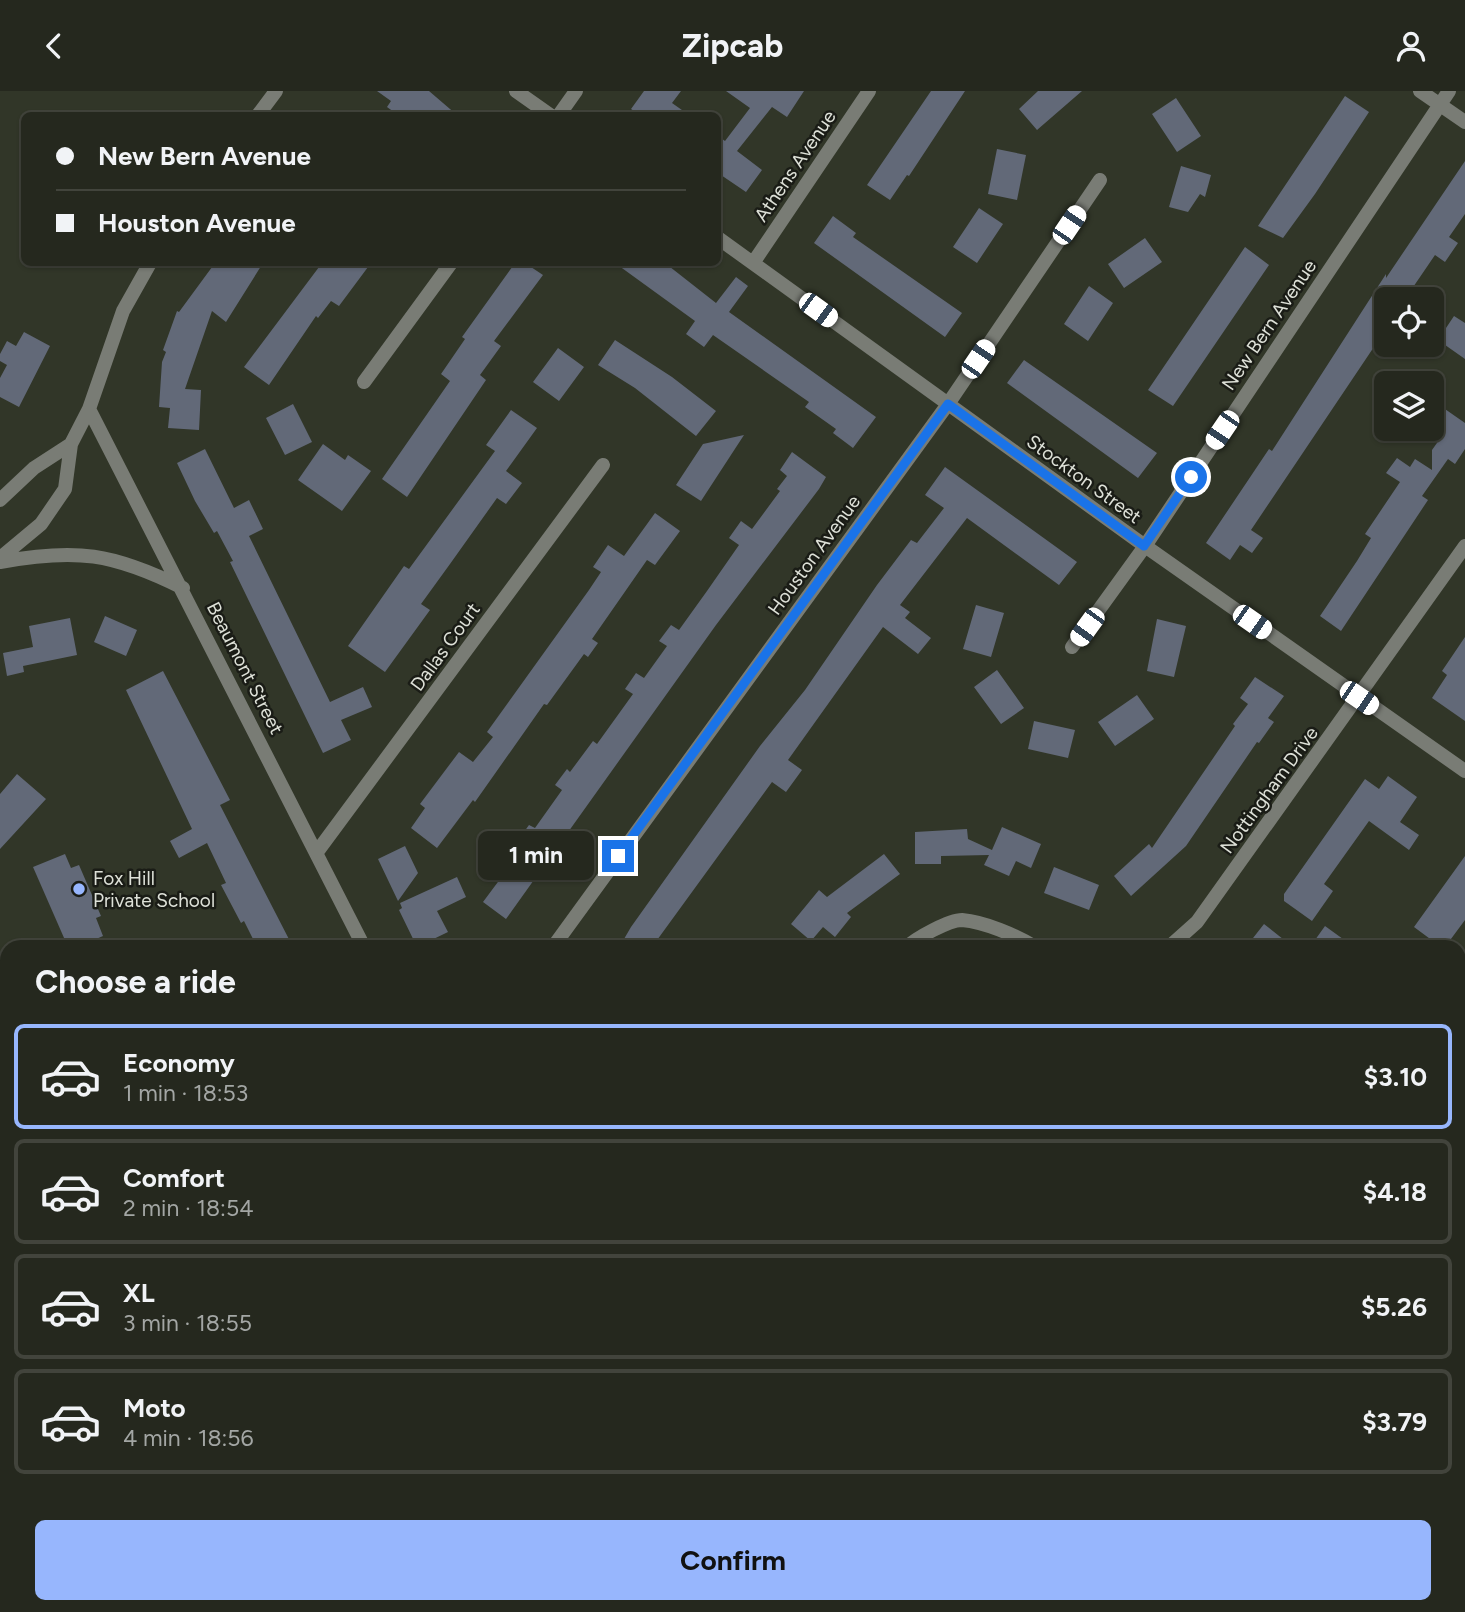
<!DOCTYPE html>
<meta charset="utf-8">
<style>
:root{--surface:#25281e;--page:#31342b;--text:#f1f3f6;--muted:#a3a6a4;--line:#42443c;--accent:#97b6fd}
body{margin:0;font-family:Figtree,sans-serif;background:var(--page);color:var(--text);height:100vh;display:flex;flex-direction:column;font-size:26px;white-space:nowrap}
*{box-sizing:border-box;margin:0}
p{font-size:23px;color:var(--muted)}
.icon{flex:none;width:38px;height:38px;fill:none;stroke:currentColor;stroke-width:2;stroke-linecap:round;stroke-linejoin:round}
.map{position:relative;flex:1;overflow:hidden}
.panel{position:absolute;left:0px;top:849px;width:1466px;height:674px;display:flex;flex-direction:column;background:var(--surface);border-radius:21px 21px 0 0;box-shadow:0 2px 5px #0004,0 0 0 2px var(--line)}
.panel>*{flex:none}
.top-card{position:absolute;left:21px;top:21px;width:700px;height:154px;border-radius:10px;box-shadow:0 2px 5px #0004,0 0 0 2px var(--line);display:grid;align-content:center;height:154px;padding:0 35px;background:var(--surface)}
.tools{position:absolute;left:1374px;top:196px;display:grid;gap:14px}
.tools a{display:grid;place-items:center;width:70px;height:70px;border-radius:10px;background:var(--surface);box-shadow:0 2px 5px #0004,0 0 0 2px var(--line);font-size:35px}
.end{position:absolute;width:32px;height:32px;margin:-16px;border:9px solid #1a73e8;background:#fff;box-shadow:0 0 0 4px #fff}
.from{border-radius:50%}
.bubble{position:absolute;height:49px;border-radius:10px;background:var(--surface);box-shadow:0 2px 5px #0004,0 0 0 2px var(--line);font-size:23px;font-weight:700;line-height:49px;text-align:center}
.car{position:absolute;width:21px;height:42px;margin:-21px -10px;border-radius:9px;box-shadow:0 0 5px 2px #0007;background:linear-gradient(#fff 24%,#345 0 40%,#fff 0 76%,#345 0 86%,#fff 0)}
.top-card b{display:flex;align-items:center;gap:24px;height:66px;font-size:26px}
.top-card b+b{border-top:2px solid var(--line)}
.top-card i{width:18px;height:18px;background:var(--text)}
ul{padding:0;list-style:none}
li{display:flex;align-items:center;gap:21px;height:105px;margin:0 14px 10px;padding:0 21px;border:4px solid var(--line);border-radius:10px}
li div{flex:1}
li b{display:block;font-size:26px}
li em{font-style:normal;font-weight:700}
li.on{border-color:var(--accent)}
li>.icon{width:63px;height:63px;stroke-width:1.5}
h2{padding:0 35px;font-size:32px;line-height:84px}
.primary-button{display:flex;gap:14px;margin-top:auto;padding:14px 35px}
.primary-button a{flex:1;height:80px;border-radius:10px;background:var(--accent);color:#111;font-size:28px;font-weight:700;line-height:80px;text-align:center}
header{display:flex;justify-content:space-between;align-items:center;height:91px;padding:0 35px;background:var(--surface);font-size:32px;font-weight:700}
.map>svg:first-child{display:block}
</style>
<header><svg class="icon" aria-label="back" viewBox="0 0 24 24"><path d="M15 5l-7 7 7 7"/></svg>Zipcab<svg class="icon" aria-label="person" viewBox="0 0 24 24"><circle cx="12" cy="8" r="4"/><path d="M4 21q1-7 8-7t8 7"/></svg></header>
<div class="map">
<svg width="1465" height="1521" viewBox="0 0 1465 1521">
<rect width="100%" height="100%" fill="#313628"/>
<path fill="#626978" d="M377,0H429L457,24H398L387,16L391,10Z
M644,0H681L672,12L689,24H640L631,18Z
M726,0H804L787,26L772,16L737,60L762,79L746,101L718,82V45L725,50L750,17Z
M931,0H965L909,85L907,84L890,109L867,94Z
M1038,0H1082L1037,39L1019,18Z
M1345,5L1369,21L1315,103L1283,147L1258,135Z
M1176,7L1201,45L1177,61L1152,23Z
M997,58L1026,64L1017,109L988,103Z
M1465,70V123L1449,146L1458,152L1445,171L1435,164L1405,208H1386V238L1251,439L1263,447L1252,462L1240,454L1230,469L1206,452L1269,358L1272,360L1386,183V187Z
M1181,75L1211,84L1205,106L1200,103L1188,121L1169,116Z
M979,117L1003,133L977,172L953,156Z
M833,125L856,142L853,146L962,222L945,246L814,152Z
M1145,147L1162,171L1124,197L1108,173Z
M1245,156L1269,174L1173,315L1148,299Z
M215,172H263L226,231L212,220L185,298L201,299L199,339L168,337L170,317L159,316L162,271L166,261L163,259L177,220L179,221Z
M322,172H371L339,215L331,210L318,227L316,225L269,294L244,276Z
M515,172H525L543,184L494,250L501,255L480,284L486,289L407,406L382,388L450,290L441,283L465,248L462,246Z
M615,172H665L716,212L736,186L748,195L729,221L876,326L853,357L833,342L836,338L805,316L809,311L713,244L704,256L686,243L695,230Z
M1089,195L1113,212L1088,250L1064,233Z
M1454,225L1465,232V268L1438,249Z
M24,241L50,255L19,316L0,306V287L7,274L0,270V263L7,250L16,255Z
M615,249L672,286L716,320L696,345L635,297L598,274Z
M558,257L584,276L559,310L533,291Z
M1024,269L1157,362L1138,387L1007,292Z
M1432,309L1465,332V358L1455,373L1448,368L1422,405L1428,409L1341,540L1320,525L1357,470L1371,447L1365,443L1400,391L1386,382L1397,367L1410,376L1415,368L1432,379V359L1444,342L1432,334Z
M293,313L312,351L285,364L266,327Z
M511,319L537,337L506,380L522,392L506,413L497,407L450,473L421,513L430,519L385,581L348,555L404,475L409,478L495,360L486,354Z
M744,344L701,410L676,394L703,353Z
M323,353L345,369L348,364L371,380L342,420L298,389Z
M205,358L234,417L249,409L263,438L249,445L330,611L363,596L372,616L341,629L351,649L323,662L230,471L233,470L217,440L214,442L195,410L177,372Z
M792,361L826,386L819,398L716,534L506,828L483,811L518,764L511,759L529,734L535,737L562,699L555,694L567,678L570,681L593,650L597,653L633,603L625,598L636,582L644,587L667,555L659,550L671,534L679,539L707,500L739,454L729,447L741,430L752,438L780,400L777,398L787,385L780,379Z
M945,376L1077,471L1059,494L967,427L900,514L910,521L905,527L931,547L918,563L883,536L788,669L802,679L786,701L772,691L652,856H634L624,848L631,836L760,655L805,599L877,494L911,449L917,452L944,417L925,404Z
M655,422L680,440L655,474L647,469L592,548L598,552L588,566L584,563L547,614L544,613L475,711L473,709L437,757L411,737L425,717L420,713L459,661L473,671L493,646L487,641L589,499L601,481L593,476L608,454L624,465Z
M976,514L1004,522L991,566L963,558Z
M105,525L137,539L126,565L94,551Z
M70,527L77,564L23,575L24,581L7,585L3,562L33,556L29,535Z
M1157,528L1186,535L1174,586L1147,580Z
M1465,546V630L1432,607L1447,584L1442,580Z
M997,579L1024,617L1001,633L974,596Z
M163,580L230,709L220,714L293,856H257L244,830L241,832L221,794L226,792L207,752L179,767L170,750L192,738L126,599Z
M1255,586L1284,605L1268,627L1274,631L1259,652L1257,651L1186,755L1131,805L1114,785L1149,753L1152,757L1235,635L1233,633L1248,613L1240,607Z
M1137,604L1154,628L1115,655L1098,631Z
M1034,630L1075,639L1068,667L1028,658Z
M17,683L46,708L0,758V703Z
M1388,685L1417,706L1400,731L1419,744L1409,759L1369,730L1324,793L1333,800L1312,830L1284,810V803L1365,688L1379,698Z
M1002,736L1041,753L1031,777L1016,770L1009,785L984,774L989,764L941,765V773H915V741L967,738L968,748L992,759Z
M405,755L418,782L398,810L378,768Z
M65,763L71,777L79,774L101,825L96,827L103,845L78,856H68L33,776Z
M884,763L900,783L847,822L851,826L835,846L823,836L811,850L791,833L819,799L827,806Z
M1465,765V829L1445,856H1441L1414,836Z
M1054,776L1099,794L1089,819L1044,802Z
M457,786L466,806L437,820L448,841L417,856L399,819L402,817L400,812Z
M1264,833L1293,856H1246Z
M1325,835L1354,856H1310Z"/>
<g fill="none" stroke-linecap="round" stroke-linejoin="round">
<path stroke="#797c75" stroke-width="14" d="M516,0L550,24
M1420,0L1465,31
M258,24L276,0
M559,24L576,0
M718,147L1145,455L1465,680
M753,172L869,0
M364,291L451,172
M89,318L364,856
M0,409L34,377L71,353
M0,467L41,433L65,398L71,353L89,318L123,220L150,172
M0,471C76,457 113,462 183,497
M1072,556L1145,455L1449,0
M317,761L603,374
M553,856L948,313L1100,89
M907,856C916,847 949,829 962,829C985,831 1015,844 1035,856
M1169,856L1197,831L1465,455
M1460,931L1465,924
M1460,1402L1465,1395
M0,1459L7,1456
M887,1516L895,1521
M1374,1521L1378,1516"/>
<path stroke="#a1a499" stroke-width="14" d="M0,959L7,975
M316,1516L319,1521"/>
</g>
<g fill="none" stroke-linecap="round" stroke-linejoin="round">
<path stroke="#1a73e8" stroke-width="9" d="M618,765L948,313L1144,455L1191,386"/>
</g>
<circle fill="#97b6fd" stroke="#1a1c16" stroke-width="2.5" cx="79" cy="798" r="7"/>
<g text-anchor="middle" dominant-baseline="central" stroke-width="5" stroke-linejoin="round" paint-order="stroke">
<g font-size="19" fill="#dee1d8" stroke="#1a1c16">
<text transform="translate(795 75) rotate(-56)">Athens Avenue</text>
<text transform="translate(1269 234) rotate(-56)">New Bern Avenue</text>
<text transform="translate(1084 388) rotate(36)">Stockton Street</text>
<text transform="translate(814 464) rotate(-54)">Houston Avenue</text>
<text transform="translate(445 556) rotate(-54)">Dallas Court</text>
<text transform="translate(245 577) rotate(63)">Beaumont Street</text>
<text transform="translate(1269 699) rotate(-54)">Nottingham Drive</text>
</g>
<g font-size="19" fill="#dee1d8" stroke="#1a1c16" text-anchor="start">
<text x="93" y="787">Fox Hill<tspan x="93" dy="22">Private School</tspan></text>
</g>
</g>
</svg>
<div class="tools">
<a><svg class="icon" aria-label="locate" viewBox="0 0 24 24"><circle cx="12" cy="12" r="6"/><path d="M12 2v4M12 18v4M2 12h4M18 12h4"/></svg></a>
<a><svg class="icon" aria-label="layers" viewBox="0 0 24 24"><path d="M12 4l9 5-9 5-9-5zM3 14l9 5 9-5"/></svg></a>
</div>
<i class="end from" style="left:1191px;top:386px"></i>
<i class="end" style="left:618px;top:765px"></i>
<div class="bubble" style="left:478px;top:740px;width:116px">1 min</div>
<i class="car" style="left:1069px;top:134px;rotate:34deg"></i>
<i class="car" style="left:818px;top:219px;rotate:126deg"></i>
<i class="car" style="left:978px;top:268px;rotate:34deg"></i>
<i class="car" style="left:1222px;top:339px;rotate:214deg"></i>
<i class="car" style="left:1252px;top:531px;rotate:125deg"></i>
<i class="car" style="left:1087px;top:536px;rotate:216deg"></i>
<i class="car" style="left:1359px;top:607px;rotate:124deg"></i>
<div class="top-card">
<b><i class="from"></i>New Bern Avenue</b>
<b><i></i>Houston Avenue</b>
</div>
<section class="panel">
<h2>Choose a ride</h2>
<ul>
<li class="on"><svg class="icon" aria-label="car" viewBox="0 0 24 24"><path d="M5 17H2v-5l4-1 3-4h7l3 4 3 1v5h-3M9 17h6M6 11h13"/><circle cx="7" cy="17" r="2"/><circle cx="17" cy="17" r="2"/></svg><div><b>Economy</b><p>1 min · 18:53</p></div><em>$3.10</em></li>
<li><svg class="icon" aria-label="car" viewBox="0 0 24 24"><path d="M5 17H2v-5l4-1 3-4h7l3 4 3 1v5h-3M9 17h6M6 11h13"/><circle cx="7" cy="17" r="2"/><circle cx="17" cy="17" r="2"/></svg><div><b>Comfort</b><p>2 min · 18:54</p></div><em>$4.18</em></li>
<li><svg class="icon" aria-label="car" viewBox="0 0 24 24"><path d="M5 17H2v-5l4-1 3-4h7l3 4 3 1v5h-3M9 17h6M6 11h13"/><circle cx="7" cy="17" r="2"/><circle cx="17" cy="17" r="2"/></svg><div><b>XL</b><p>3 min · 18:55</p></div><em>$5.26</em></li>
<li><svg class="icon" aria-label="car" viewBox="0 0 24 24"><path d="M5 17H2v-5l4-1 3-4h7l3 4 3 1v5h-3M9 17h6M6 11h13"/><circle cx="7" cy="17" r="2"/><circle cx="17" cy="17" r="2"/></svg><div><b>Moto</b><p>4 min · 18:56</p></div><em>$3.79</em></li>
</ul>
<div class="primary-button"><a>Confirm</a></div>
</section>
</div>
